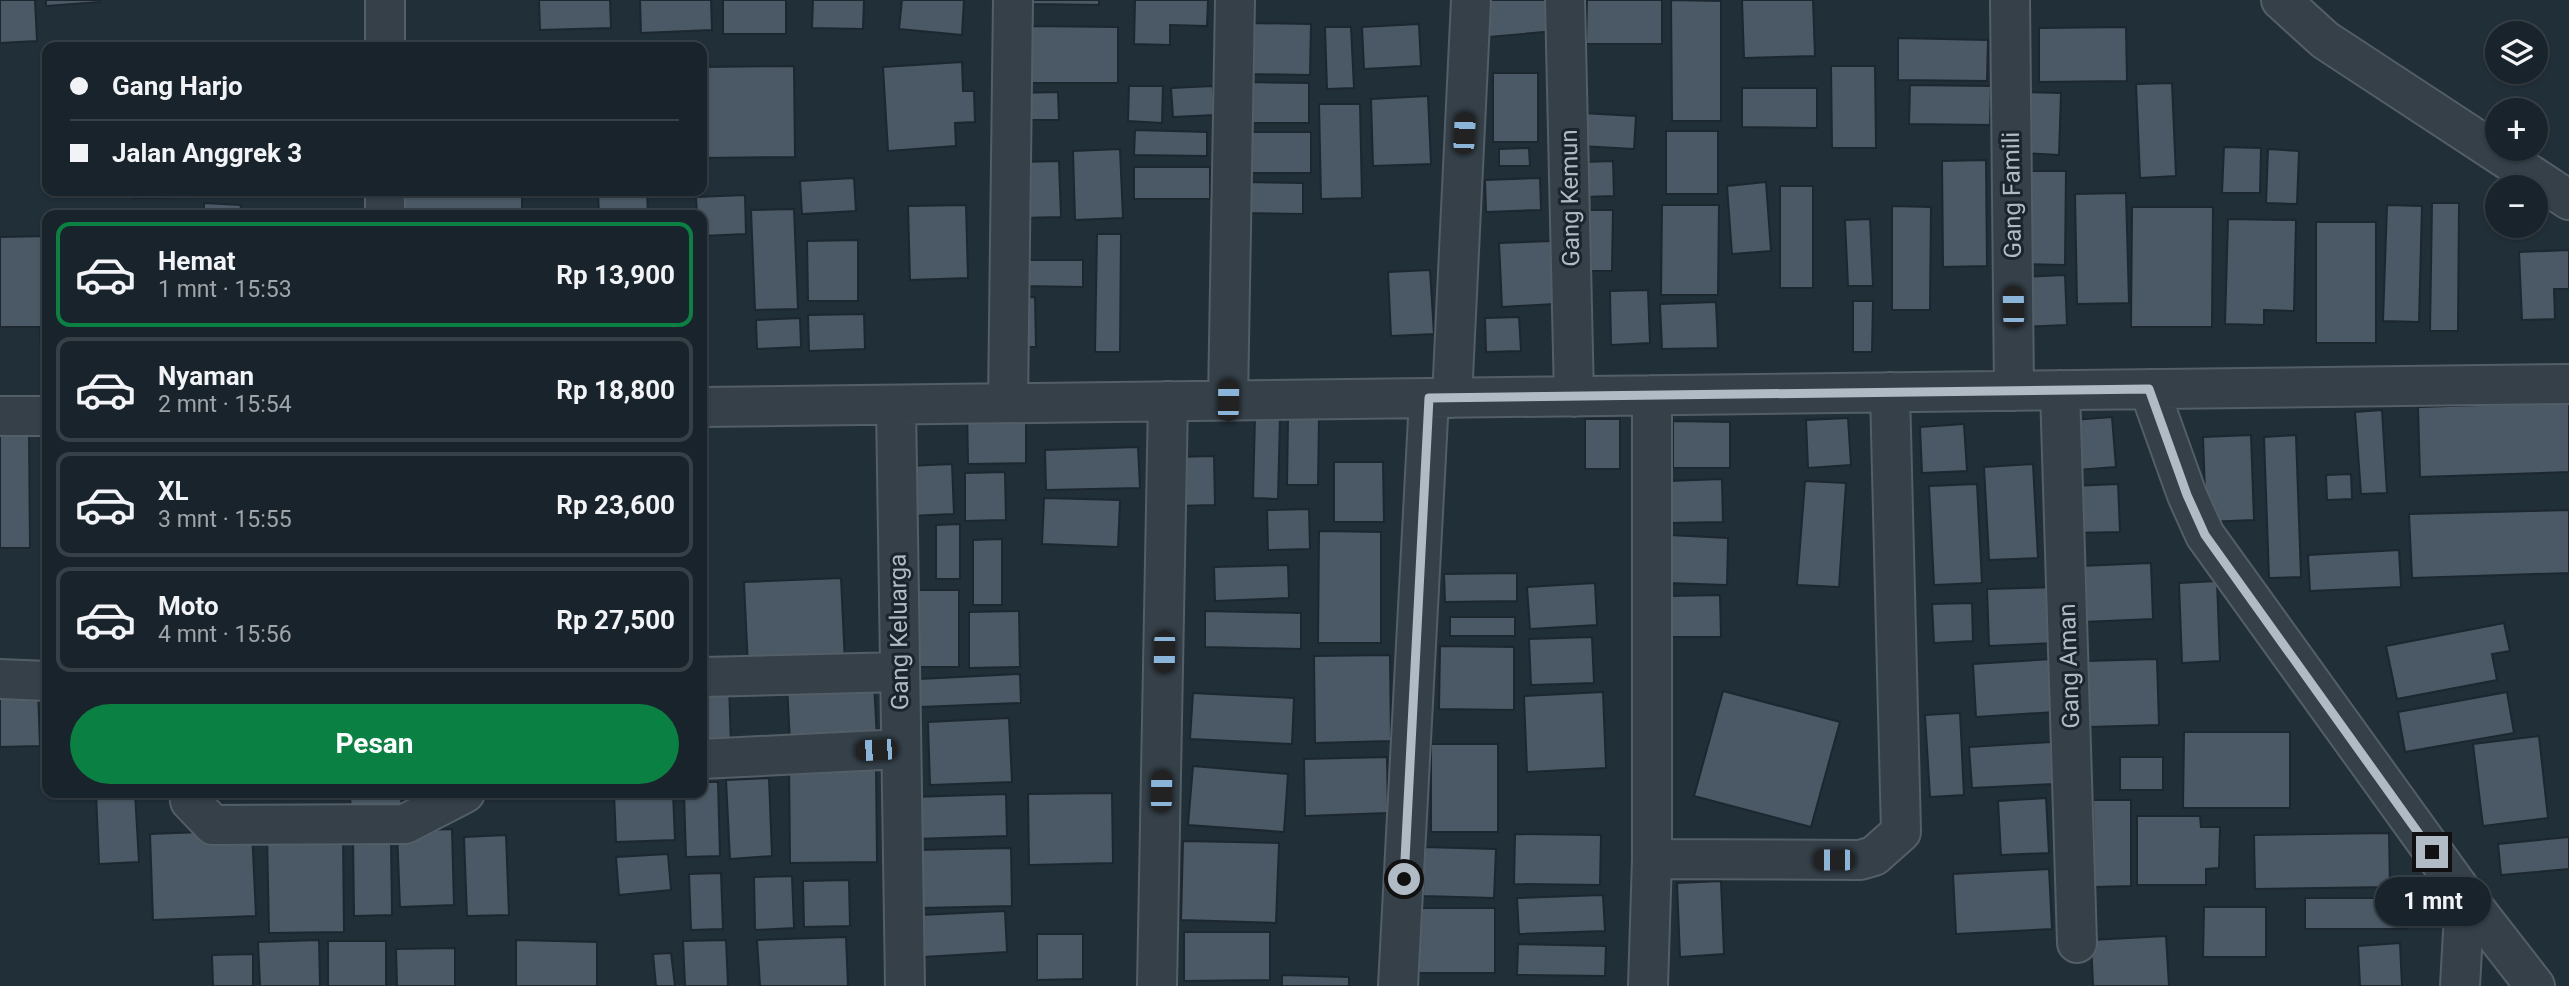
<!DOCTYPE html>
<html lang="id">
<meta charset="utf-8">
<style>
:root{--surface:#19232b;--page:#262f37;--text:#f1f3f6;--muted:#9fa4a9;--line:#374047;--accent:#0b8043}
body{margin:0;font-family:Roboto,sans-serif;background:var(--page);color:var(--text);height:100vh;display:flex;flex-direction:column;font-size:26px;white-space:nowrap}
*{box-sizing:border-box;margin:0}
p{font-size:23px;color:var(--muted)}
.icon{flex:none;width:38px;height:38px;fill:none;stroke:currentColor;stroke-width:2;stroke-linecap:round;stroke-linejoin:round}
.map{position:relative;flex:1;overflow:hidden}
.sheet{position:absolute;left:42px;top:210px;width:665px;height:588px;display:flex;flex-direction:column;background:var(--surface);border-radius:14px;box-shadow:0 2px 5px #0004,0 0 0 2px var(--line)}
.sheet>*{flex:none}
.guide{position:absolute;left:42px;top:42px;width:665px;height:154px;border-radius:14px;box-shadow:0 2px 5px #0004,0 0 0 2px var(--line);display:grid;align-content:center;height:154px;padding:0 28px;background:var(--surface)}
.tools{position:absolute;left:2485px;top:21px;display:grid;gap:14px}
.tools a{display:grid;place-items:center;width:63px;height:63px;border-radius:50%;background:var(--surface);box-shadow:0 2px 5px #0004,0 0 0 2px var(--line);font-size:35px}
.end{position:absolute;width:32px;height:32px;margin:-16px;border:9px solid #b0bbc5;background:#111;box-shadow:0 0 0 4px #111}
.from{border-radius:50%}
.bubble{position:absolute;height:49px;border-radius:24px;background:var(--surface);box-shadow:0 2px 5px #0004,0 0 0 2px var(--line);font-size:23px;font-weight:700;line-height:49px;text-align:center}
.car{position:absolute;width:21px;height:42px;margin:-21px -10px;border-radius:9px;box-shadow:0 0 5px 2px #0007;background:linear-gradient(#222 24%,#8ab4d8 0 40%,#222 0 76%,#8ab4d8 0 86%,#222 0)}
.guide b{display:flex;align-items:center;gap:24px;height:66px;font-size:26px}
.guide b+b{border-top:2px solid var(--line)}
.guide i{width:18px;height:18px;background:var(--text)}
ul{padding:12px 0 0;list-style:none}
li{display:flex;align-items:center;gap:21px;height:105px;margin:0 14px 10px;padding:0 14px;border:4px solid var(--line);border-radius:14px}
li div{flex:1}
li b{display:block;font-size:26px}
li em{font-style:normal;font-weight:700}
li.current{border-color:var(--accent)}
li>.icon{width:63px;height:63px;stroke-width:1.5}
.action{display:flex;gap:14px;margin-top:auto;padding:14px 28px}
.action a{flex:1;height:80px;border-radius:42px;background:var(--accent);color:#fff;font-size:28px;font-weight:700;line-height:80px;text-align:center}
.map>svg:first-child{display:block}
</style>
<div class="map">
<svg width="2569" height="986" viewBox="0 0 2569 986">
<rect width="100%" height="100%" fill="#212f39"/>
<path fill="#4a5965" stroke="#1c2730" stroke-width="2" d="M0,0H35L37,41L0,43Z
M46,0H100V2L46,6Z
M539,0H610L611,28L540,30Z
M640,0H711L712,30L641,33Z
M723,0H786V34H723Z
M813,0H864L863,29L812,28Z
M902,0H964L962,35L899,29Z
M1033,0H1099V5L1033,4Z
M1135,0H1208L1207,26L1170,25V45L1134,44Z
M1486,0H1552L1555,31L1489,37Z
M1587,0H1662V44H1586Z
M1671,0L1721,1V121H1672Z
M1742,0H1813L1815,56L1744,58Z
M1247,23L1311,24L1310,75L1247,74Z
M1419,24L1421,66L1364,69L1362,27Z
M1025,26L1118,27V83H1025Z
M1325,27H1351L1354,88L1327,89Z
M2126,27L2127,81L2039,82V28Z
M1898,38L1988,40L1987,81L1898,80Z
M962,62L963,91H974L975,122L955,123L956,146L888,151L883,67Z
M794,66L795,157L702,158V67Z
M1831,66H1875L1876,148H1832Z
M1493,73H1538V142H1493Z
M1245,82L1309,83V123H1244Z
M2172,83L2176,176L2140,178L2136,84Z
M1910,85L1991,86L1990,125L1909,124Z
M1129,86H1163L1162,123L1128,121Z
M1213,86L1215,115L1173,117L1171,88Z
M1742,88H1817V128L1742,127Z
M1058,92L1059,120H1016V93Z
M2022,92L2061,93L2059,155L2021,153Z
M1428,96L1431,164L1373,166L1371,99Z
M1319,104H1360L1362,198L1321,199Z
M1582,113L1636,116L1634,149L1580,146Z
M1135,130L1207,132V156L1134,155Z
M1666,131H1718V194H1666Z
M1243,132H1311V173H1243Z
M2224,147L2261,148L2260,193H2222Z
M1529,148L1530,166H1499V149Z
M1120,149L1123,218L1075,220L1073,151Z
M2268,149L2299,151L2297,204L2266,203Z
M1986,160L1987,266L1943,267L1942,161Z
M1059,161L1061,217L1022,218L1021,162Z
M1613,161L1614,196L1584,197L1583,162Z
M1134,167H1210V199H1134Z
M2022,171H2066L2065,265L2021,264Z
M854,178L856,211L802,214L800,181Z
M1540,178L1541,210L1486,212L1485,180Z
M1242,182L1303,183V214L1242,213Z
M1766,182L1771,251L1732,254L1727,186Z
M1780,186H1813V288H1780Z
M133,191H316L317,195L134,198Z
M647,191L648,215H599L598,193Z
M2126,193L2129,303L2077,304L2075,194Z
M745,195L746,234L702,236V215H697L696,197Z
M403,196L522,197V215H403Z
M204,203L241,205L240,215H204Z
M2432,203H2459L2458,331H2430Z
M966,205L968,278L910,280L908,206Z
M1662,205H1719L1718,295H1661Z
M2387,205L2422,206L2419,322L2383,321Z
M1892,206L1931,207L1930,310H1892Z
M2132,207H2213L2212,327H2131Z
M794,209L798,309L755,310L751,210Z
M1581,210H1613L1612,271H1580Z
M1870,219L1873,286H1848L1845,220Z
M2228,219L2296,220L2294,311L2264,310V325L2225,324Z
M2316,222H2376V343H2316Z
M1097,234H1121L1120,352H1095Z
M47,236V341H40V327H0V237Z
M858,240V301H808L807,241Z
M1551,241L1554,304L1502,307L1499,243Z
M2569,250V289H2554L2555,319L2522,320L2519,252Z
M1024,260H1083V287L1024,286Z
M1430,270L1434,334L1391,336L1388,272Z
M2065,275L2067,325L2023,327L2021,277Z
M1648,290L1650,343L1611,345L1610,291Z
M1035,297L1036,347H1014L1012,298Z
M1853,301H1873L1872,352H1853Z
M1716,302L1718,348L1662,349L1660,304Z
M864,314L865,349L809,351L808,315Z
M1519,317L1521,351L1486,352L1485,318Z
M800,318L801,347L757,349L756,320Z
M2569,402V472L2420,477L2418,407Z
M967,409H1026V463L968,464Z
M2382,410L2387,493L2361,494L2355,412Z
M1255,416H1280L1278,499L1253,498Z
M1288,417H1319L1318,485H1287Z
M2112,417L2116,467L2076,470L2072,420Z
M1848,418L1851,465L1808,468L1806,420Z
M1585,419H1620V469H1585Z
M1673,421L1730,422V468H1673Z
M1964,424L1967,471L1922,473L1920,427Z
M29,430L30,548H0V431Z
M2251,435L2254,520L2206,522L2203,437Z
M2296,435L2301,577L2269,578L2264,437Z
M1138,447L1140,488L1046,490L1045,450Z
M1214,456L1215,505L1175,506L1174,457Z
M1334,462H1383L1384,522H1334Z
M952,464L954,514L908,516L906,466Z
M2033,464L2038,558L1989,560L1984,467Z
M1005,472L1006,520L965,521V473Z
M2351,474L2352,499L2327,500L2326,475Z
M1722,479L1723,522L1669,523V481Z
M1805,481L1846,483L1839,587L1797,585Z
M1977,484L1982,583L1934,585L1929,486Z
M2118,484L2120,532L2072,533L2071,486Z
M1044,498L1120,500L1118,547L1042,544Z
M1309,509L1310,549L1268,550L1267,510Z
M2569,510V573L2412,578L2409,514Z
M960,524V579H936V525Z
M1319,531L1381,532V643H1318Z
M1669,535L1728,538L1727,585L1667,583Z
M1002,539V605H973V540Z
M2399,550L2401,587L2310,591L2308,555Z
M2151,563L2153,619L2083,622L2080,566Z
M1288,565L1289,598L1215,601L1214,567Z
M1517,573V601L1445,602L1444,574Z
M841,578L845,663L748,667L744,582Z
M2217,581L2220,661L2182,663L2179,583Z
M1595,583L1597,625L1530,629L1527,587Z
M2056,587L2057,643L1989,646L1987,589Z
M906,590H959V667H907Z
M1720,595L1721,637H1667V596Z
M1972,603L1973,641L1934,643L1932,604Z
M1019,611L1020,667L969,668V612Z
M1205,611L1301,613V649L1205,647Z
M1450,617H1515V636H1450Z
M2504,623L2510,651L2492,654L2497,680L2397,699L2386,646Z
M1592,637L1594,683L1531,685L1529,639Z
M1440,646L1514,647V710L1439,709Z
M1390,655L1391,741L1315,743L1314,656Z
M2052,659L2055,712L1976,717L1973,664Z
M2157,659L2159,725L2088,727L2086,661Z
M1020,674L1021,703L920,707L919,679Z
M874,682L877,739L790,742L787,685Z
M729,684L731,745L702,746V685Z
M38,689L40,746L0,747V690Z
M1723,691L1840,722L1811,827L1694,796Z
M1603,692L1606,768L1527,772L1524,696Z
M2507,692L2514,733L2405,752L2398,712Z
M1193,693L1294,698L1292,744L1190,739Z
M1960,713L1964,795L1930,797L1925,715Z
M1009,718L1012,782L930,785L928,722Z
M2184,732H2290V808H2183Z
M2539,736L2548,818L2483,826L2473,744Z
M2051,742L2054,784L1972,788L1969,747Z
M1431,744H1498V832H1431Z
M1387,757L1388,813L1305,816L1304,759Z
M2120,757H2163V790H2120Z
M876,763L877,862L790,863L789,764Z
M1193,766L1288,774L1284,832L1188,825Z
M769,778L772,856L730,859L726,780Z
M702,782H718L720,856L686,857L684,793H702Z
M96,793H135L139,862L99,864Z
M350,793H401L402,815L351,817Z
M614,793H673L675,840L616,842Z
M1112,793L1113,863L1029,865L1028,794Z
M1006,794L1007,836L914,839L912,797Z
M2046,798L2049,853L2001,855L1998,801Z
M2093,800H2131V886L2094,887Z
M2137,816H2200L2201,827H2220L2219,868L2206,869V885H2137Z
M452,829L454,905L400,907L397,831Z
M252,830L256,916L153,920L150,834Z
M2389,833L2390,887L2255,889L2254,835Z
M343,834L344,932L269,933L267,835Z
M1515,834L1601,835L1600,885L1514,884Z
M506,835L509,915L467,916L464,837Z
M353,837H391L392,915L354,916Z
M2569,837V869L2501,875L2498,844Z
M1183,841L1279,843L1276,923L1181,920Z
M1424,847L1496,849L1494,898L1423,896Z
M1011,848L1012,906L920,908L918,850Z
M668,854L671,890L619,895L616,857Z
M2049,869L2052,929L1956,934L1953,874Z
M721,873L723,929L691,930L689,874Z
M792,876L794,928L755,930L754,877Z
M849,880L850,926L804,927L803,881Z
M1721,881L1724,954L1680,957L1677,883Z
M1603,895L1605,931L1519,934L1517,898Z
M2305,898H2409L2408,929H2305Z
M2204,907H2266V957H2203Z
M1418,908H1495V973H1419Z
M1005,911L1007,952L923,957L920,915Z
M1184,932H1270V980L1184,981Z
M1037,934H1083V979L1037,980Z
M2166,936L2169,986H2093L2091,940Z
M846,937L848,986H760L757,940Z
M319,940L320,986H260L258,942Z
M516,940L597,942V986H516Z
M726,940L728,986H685L683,941Z
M328,941H386V986H328Z
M2400,943L2402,986H2360L2358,946Z
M1518,944L1606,946L1605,976L1517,975Z
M455,948V986H397L396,949Z
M671,953L675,986H656L653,954Z
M253,954V986H213L212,955Z
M1282,975L1349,977V986H1282Z"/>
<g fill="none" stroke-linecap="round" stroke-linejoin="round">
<defs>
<path id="minor" d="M1565,0L1574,397
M2010,0L2014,391
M2281,0L2325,40L2569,200
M385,47V0
M385,215V191
M2149,389L2187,495L2205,535L2465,896L2535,986
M2060,390L2077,943
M1452,398L1471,0
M1228,400L1235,0
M1008,403L1013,0
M896,405L905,986
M702,407L2569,384
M0,416H47
M702,677L900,672
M0,679L47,681
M702,759L901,749
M189,793L190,801L213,825L405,824L465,793
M1652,859L1860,860L1874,856L1901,832L1890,392
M1157,986L1168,401
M1398,986L1429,399
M1648,986L1652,859V395
M2460,986L2465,896"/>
</defs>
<use href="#minor" stroke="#535e67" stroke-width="42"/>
<use href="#minor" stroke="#354049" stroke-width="38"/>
</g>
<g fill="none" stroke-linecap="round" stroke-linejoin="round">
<path stroke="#b0bbc5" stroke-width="9" d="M1404,879L1429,398L2149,389L2187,495L2205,535L2432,852"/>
</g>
<g text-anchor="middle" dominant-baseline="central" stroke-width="6" stroke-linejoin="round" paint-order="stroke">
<g font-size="24" fill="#b0bbc5" stroke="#1a252e">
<text transform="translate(2012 195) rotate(-91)">Gang Famili</text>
<text transform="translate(1570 198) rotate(-91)">Gang Kemun</text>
<text transform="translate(899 632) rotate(-91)">Gang Keluarga</text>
<text transform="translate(2069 666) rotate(-92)">Gang Aman</text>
</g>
</g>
</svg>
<div class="tools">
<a><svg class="icon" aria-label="layers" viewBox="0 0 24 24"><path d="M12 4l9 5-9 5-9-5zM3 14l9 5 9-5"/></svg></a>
<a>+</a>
<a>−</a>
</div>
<i class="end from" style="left:1404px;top:879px"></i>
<i class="end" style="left:2432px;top:852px"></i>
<div class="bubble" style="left:2375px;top:877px;width:116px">1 mnt</div>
<i class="car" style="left:1464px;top:133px;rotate:3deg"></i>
<i class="car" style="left:2013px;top:307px;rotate:359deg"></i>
<i class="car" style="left:1228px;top:400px;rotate:1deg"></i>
<i class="car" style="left:1164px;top:652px;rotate:181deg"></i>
<i class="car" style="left:876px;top:750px;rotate:267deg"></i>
<i class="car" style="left:1161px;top:791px;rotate:1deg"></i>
<i class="car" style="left:1834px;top:860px;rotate:270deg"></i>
<div class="guide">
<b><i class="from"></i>Gang Harjo</b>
<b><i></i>Jalan Anggrek 3</b>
</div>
<section class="sheet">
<ul>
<li class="current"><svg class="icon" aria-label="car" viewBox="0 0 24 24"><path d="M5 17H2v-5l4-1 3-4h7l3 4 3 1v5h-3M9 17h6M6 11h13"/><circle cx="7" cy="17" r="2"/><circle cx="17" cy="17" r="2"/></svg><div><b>Hemat</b><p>1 mnt · 15:53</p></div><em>Rp 13,900</em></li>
<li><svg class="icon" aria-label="car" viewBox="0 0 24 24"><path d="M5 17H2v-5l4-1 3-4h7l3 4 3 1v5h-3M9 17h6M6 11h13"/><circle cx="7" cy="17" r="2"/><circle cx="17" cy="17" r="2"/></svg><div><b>Nyaman</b><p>2 mnt · 15:54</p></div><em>Rp 18,800</em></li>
<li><svg class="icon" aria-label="car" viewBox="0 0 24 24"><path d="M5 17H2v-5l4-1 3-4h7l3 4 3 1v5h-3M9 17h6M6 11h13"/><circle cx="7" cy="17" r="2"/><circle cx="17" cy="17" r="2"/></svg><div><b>XL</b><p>3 mnt · 15:55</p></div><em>Rp 23,600</em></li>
<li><svg class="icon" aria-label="car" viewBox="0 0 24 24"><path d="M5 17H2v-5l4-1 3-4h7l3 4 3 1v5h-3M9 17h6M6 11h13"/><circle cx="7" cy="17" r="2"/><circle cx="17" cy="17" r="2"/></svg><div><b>Moto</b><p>4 mnt · 15:56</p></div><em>Rp 27,500</em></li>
</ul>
<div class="action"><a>Pesan</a></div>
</section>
</div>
